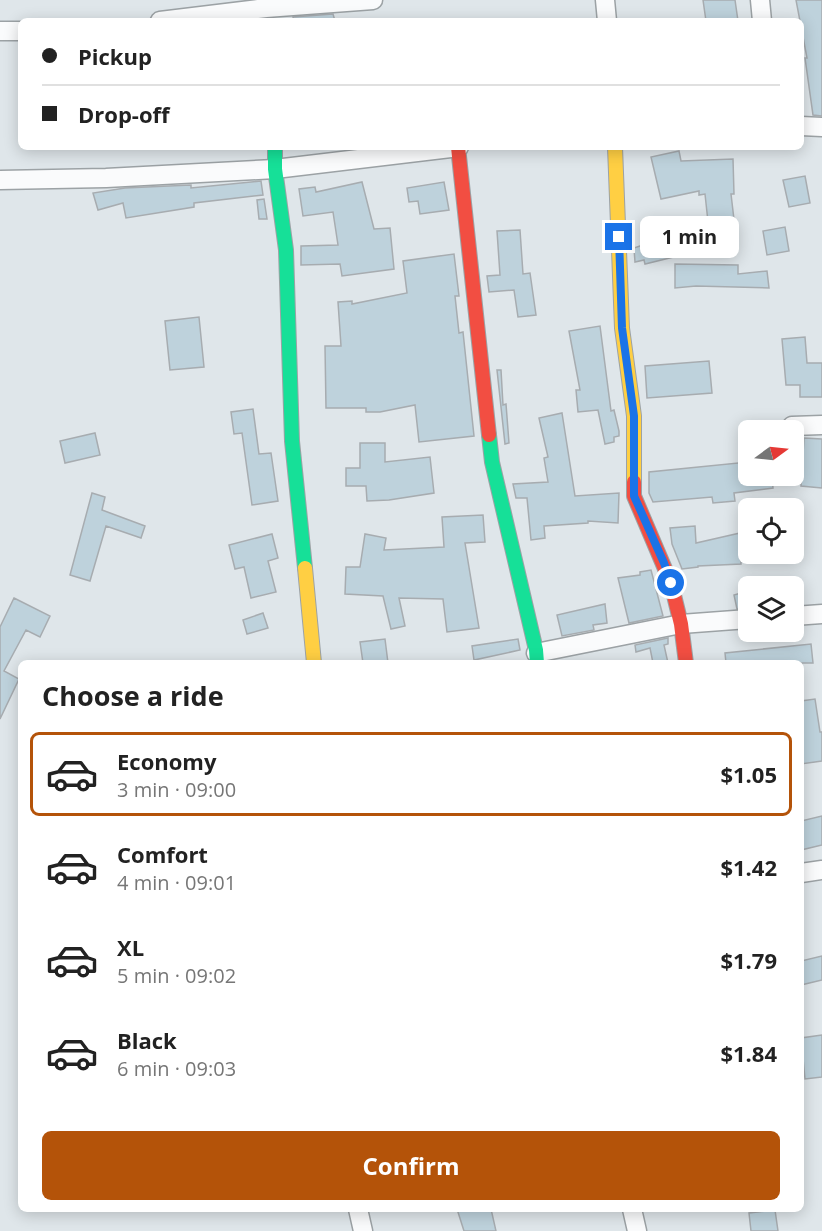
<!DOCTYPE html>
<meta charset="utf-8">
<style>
:root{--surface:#fff;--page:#f6f6f6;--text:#222;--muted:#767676;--line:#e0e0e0;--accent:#b45309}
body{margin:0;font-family:"Open Sans",sans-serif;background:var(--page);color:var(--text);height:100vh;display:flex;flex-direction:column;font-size:22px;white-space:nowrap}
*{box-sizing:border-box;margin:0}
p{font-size:20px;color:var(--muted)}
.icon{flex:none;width:33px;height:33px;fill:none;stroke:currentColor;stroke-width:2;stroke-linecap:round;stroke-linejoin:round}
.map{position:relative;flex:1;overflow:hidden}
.side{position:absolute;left:18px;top:660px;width:786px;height:552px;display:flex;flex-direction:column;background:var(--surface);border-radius:9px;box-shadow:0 3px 15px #0003}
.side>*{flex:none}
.hud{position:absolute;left:18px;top:18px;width:786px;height:132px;border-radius:9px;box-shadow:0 3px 15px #0003;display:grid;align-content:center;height:132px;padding:0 24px;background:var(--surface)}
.needle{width:39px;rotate:75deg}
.fabs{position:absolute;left:738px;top:420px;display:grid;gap:12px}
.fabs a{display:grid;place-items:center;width:66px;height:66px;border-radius:9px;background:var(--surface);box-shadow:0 3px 15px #0003;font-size:30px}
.end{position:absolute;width:27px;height:27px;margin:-14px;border:8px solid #1a73e8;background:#fff;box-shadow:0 0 0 3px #fff}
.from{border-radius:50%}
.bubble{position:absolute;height:42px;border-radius:9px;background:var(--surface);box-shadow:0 3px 15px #0003;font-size:20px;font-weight:700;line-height:42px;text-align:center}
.hud b{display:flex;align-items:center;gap:21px;height:57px;font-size:22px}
.hud b+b{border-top:2px solid var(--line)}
.hud i{width:15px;height:15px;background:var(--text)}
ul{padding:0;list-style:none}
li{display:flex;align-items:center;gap:18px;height:84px;margin:0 12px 9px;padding:0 12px;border:3px solid transparent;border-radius:9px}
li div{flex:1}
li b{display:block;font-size:22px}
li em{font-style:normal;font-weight:700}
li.current{border-color:var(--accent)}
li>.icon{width:54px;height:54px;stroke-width:1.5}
h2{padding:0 24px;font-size:27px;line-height:72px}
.cta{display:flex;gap:12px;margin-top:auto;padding:12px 24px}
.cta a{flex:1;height:69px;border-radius:9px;background:var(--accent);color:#fff;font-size:24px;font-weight:700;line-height:69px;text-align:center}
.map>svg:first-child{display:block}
</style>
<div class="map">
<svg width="822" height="1231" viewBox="0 0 822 1231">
<rect width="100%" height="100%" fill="#dfe6ea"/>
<path fill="#bed2dc" stroke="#a7acb0" stroke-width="1.5" d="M703,0H735L738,21H706Z
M796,0H822V116L813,115L805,58H807Z
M333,14L335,21H294L293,17Z
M679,151L681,161L733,159L734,194H731L735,228L709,231L705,194L699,195V191L661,199L651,157Z
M805,176L810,203L789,207L783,180Z
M261,181L263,195L194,203V207L126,218L123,203L98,210L93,193L125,188L191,185V188Z
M362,182L374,229L390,228L394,269L342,276L340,264L301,265V246L338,245L333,212L303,216L299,189L315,187L316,192Z
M444,182L449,210L420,214L418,201L409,202L407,188Z
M264,199L267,219H259L257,200Z
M785,227L789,251L767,255L763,231Z
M520,230L523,274L530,273L536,315L518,317L514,290L489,292L487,276L500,275L497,231Z
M674,237L678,256L645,264L644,260L635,262L634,248L643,245L642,244Z
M454,254L459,296H455L459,333L463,332L474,436L419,442L415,405L380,412H366V408H326L325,346H341L338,302L352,301V304L407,293L403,261Z
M675,264L738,265V274L767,271L769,288L696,286L675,288Z
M199,317L204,367L170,370L165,321Z
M600,326L611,411L614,410L619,431V436L614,437V442L605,444L598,410L578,412L576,390H580L569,331Z
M805,337L807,363H822V397H800V385H786L782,339Z
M709,361L712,393L647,398L645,366Z
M497,370H501L503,405L506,404L509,443L505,444Z
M253,409L259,454L271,453L278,501L252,505L242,433L234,434L231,412Z
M562,413L575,496L619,493L618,523L588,521V523L544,526L545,538L531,540L527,498H516L513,484L548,482L544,458L548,457L539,418Z
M95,433L100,455L65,463L60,441Z
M804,438L822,439V488L801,486Z
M360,443H385V462L430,457L434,493L389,500L367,501L366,486H346V468H360Z
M748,462V476H772L773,488L734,493L735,501L713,503L712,497L653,502L649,493V472Z
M92,493L105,497L102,510L145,526L141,538L106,526L90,581L70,575Z
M483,515L485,542L465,543L479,628L447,632L443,599L399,598L405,626L391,629L383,596L345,594L346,567H360L365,534L386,538L384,550L444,547L442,517Z
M695,526L696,543L740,533L741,564L698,566V567L682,569L672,544L670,528Z
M272,534L278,558L268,561L276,592L251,598L244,567L235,569L229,545Z
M651,570L663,616L629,623L618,578L640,575V572Z
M748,591V608L737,609L734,595Z
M14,598L50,616L40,637L26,630L4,671L19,679L0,719V627Z
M605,604L607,623L593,625L594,630L562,636L557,615Z
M263,613L268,628L247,634L243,620Z
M668,638V644L664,645L668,663H653L650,648L636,652L635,645Z
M385,639L388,663H363L360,642Z
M518,639L520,650L474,660L472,646Z
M811,644L813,663H726L725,653Z
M815,699L820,732H822V761L801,764V701Z
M822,816V845L801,850V821Z
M822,956V980L801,985V961Z
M822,1035V1077L805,1079L801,1038Z
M457,1209H491L496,1231H464Z
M775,1210L778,1231H751L749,1213Z"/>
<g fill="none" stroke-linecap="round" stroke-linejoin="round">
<defs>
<path id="street" d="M605,0L607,21
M760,0L762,21
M160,21L266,8L373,0
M0,31H21
M801,126L822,127
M0,180L106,178L275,169L459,147
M789,430L792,426L822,425
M794,616L822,614
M536,653L681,624L748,619
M801,873L822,870
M358,1209L363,1231
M632,1209L637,1231"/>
<path id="fast" d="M275,147V169L286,250L292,441L305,568
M489,435L492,462L536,650L537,663"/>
<path id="slow" d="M615,147L622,328L634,416V482
M305,568L314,663"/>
<path id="jam" d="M458,147L489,435
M634,482V496L671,583L681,624L686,663"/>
</defs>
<use href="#street" stroke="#9ca2a5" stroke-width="21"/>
<use href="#fast" stroke="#9ca2a5" stroke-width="16"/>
<use href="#slow" stroke="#9ca2a5" stroke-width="16"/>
<use href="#jam" stroke="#9ca2a5" stroke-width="16"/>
<use href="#street" stroke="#fafbfc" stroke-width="18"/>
<use href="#fast" stroke="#16e098" stroke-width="14"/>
<use href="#slow" stroke="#ffcf43" stroke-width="14"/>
<use href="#jam" stroke="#f24e42" stroke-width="14"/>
</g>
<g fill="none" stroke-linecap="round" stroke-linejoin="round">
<path stroke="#1a73e8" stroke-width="8" d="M619,237L622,328L634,416V496L664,563L671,583"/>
</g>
</svg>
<div class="fabs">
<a><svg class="needle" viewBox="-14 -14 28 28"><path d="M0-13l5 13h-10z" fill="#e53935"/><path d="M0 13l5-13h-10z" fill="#767676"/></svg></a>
<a><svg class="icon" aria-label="locate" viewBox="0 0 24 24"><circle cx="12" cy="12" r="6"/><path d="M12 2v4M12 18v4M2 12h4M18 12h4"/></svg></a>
<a><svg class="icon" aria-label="layers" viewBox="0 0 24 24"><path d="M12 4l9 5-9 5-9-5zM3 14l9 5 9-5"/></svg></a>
</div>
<i class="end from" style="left:671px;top:583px"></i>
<i class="end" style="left:619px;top:237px"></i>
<div class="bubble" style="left:640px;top:216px;width:99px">1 min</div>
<div class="hud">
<b><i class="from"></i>Pickup</b>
<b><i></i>Drop-off</b>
</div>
<section class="side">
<h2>Choose a ride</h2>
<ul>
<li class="current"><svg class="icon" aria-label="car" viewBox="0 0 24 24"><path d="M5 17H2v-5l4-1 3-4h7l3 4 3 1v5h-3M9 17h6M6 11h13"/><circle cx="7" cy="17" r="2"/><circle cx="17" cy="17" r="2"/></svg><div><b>Economy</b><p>3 min · 09:00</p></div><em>$1.05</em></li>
<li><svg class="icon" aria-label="car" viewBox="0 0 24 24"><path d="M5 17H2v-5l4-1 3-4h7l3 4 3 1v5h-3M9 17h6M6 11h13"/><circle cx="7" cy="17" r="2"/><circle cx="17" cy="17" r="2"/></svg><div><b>Comfort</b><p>4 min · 09:01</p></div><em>$1.42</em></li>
<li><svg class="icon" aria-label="car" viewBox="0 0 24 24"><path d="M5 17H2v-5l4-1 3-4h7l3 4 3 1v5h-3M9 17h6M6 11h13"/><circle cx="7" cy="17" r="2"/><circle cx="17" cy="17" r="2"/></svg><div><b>XL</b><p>5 min · 09:02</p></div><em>$1.79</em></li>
<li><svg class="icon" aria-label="car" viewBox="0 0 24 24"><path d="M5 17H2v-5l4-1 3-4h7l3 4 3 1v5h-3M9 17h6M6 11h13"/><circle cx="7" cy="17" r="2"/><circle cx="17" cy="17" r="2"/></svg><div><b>Black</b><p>6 min · 09:03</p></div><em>$1.84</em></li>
</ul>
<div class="cta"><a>Confirm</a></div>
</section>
</div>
